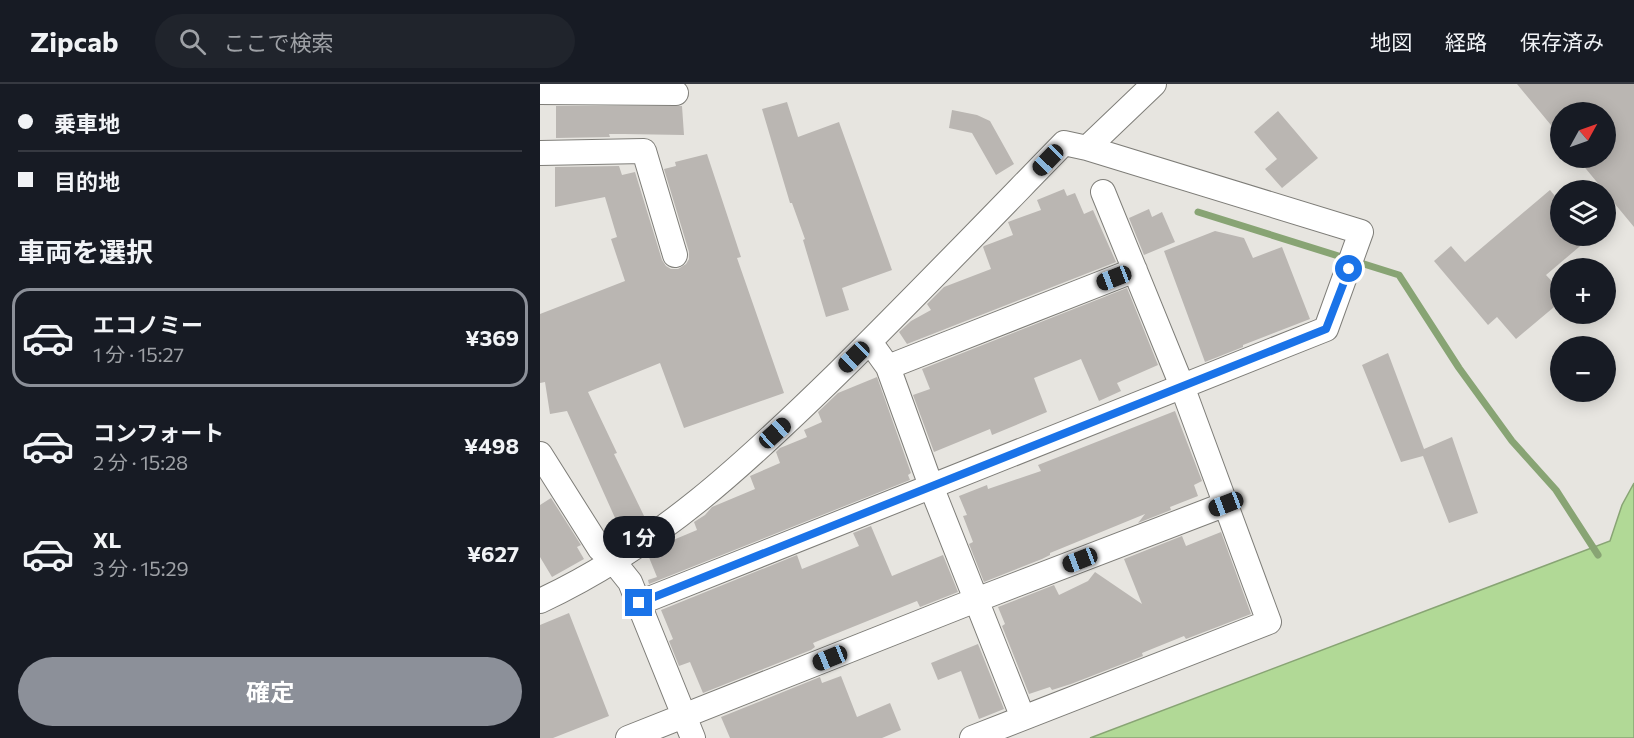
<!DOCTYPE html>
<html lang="ja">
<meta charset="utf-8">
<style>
:root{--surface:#171b24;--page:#20242c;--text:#f1f3f6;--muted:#9ea1a6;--line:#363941;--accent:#8c9099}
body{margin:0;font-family:Commissioner,"Noto Sans JP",sans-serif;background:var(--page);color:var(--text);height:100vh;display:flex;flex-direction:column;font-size:22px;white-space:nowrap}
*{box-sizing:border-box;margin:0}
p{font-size:20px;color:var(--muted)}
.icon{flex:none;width:33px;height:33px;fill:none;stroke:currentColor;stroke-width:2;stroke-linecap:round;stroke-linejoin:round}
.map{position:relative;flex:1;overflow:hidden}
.sheet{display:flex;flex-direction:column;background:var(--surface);width:540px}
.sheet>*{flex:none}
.top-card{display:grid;align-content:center;height:132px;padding:0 18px;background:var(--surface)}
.needle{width:39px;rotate:50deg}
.fabs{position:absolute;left:1010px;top:18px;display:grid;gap:12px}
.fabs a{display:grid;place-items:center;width:66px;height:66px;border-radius:50%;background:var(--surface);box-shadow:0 3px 15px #0003;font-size:30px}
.end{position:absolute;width:27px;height:27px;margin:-14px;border:8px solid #1a73e8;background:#fff;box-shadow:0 0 0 3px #fff}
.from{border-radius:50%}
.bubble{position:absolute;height:42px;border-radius:21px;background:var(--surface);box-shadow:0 3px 15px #0003;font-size:20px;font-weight:700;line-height:42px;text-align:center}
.car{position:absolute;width:18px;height:36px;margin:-18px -9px;border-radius:8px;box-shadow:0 0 4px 2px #0007;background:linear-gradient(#222 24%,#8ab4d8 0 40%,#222 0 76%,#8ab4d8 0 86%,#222 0)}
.top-card b{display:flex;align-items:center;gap:21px;height:57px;font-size:22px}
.top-card b+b{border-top:2px solid var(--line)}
.top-card i{width:15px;height:15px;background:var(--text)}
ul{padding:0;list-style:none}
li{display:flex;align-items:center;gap:18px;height:99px;margin:0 12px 9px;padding:0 6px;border:3px solid transparent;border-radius:18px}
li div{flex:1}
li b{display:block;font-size:22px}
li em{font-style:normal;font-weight:700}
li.on{border-color:var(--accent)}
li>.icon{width:54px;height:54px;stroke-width:1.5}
h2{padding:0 18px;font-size:27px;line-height:72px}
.button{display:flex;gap:12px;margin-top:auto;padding:12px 18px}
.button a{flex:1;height:69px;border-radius:36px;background:var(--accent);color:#fff;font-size:24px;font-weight:700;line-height:69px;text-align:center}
header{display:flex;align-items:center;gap:36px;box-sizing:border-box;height:84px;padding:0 30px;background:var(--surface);border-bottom:2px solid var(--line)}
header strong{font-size:28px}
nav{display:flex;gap:33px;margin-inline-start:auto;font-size:21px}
.search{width:420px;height:54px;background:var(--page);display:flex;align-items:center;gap:15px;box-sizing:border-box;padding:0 21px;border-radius:33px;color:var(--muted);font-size:22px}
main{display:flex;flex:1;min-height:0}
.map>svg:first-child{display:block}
</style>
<header>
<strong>Zipcab</strong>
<div class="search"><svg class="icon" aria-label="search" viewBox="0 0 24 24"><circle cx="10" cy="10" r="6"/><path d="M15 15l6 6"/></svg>ここで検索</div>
<nav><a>地図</a><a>経路</a><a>保存済み</a></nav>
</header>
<main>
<section class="sheet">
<div class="top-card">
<b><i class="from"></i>乗車地</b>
<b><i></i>目的地</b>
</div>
<h2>車両を選択</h2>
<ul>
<li class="on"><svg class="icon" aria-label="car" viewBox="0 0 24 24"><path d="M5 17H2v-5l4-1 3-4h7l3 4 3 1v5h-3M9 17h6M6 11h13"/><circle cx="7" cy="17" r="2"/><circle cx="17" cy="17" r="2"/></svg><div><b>エコノミー</b><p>1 分 · 15:27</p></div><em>¥369</em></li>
<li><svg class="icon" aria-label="car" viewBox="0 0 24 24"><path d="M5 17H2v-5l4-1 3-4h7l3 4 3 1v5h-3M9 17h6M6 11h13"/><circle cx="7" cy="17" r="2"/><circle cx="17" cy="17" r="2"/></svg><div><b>コンフォート</b><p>2 分 · 15:28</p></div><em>¥498</em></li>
<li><svg class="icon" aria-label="car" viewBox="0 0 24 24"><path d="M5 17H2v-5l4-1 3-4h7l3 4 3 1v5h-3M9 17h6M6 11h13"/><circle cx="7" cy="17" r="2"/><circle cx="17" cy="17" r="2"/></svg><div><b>XL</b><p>3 分 · 15:29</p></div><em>¥627</em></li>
</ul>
<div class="button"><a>確定</a></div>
</section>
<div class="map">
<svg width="1094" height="654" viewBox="0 0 1094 654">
<rect width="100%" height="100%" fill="#e7e5e0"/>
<path fill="#b1d996" stroke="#88a474" stroke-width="1.5" d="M1094,399V654H550L1070,457L1082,421Z"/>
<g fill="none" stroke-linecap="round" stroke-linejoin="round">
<path stroke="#88a474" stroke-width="7" d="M658,128L859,191L919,284L972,357L1016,406L1058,471"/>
</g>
<path fill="#bab6b2" d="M977,0H1094V143L1037,74H1065V28H1020V52Z
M247,18L258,53L299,38L352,186L302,204L309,226L286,233L263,156L265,155L252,119H250L222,25Z
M16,22H142L144,51L84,50H69L70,53L16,54Z
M412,26L437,31L450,37L474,80L456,91L432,49L409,44Z
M738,27L778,74L742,104L725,85L737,75L714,48Z
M167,70L201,173L197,174L244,309L144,344L120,279L48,308L77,369L74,370L105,434L80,445L27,327L10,330L5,298L0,299V230L85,197L71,155L77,153L65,113L15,123V83L79,82L82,91L95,88L122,176L126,182L131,185H138L146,180L149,175V168L124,85L136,82L135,78Z
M524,105L527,112L535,109L544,130L553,126L576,178L367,260L359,248L371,237L391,226L387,220L404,203L451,185L443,163L444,162L473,151L468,138L501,126L497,116Z
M1010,106L1020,118V152H1052L1006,191L1020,206V218L976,255L957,233L948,241L894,177L911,162L925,178Z
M609,125L612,133L622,128L635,158L604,171L589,134Z
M675,147L704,154L713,174L742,163L770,235L703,261V263L665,278L624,167Z
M587,204L618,281L577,299L581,307L559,317L541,275L494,294L507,328L452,351L450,345L394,368L373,311L390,305L382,285Z
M848,269L884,365L912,353L938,429L909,439L883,372L861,378L822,281Z
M337,293L371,389L368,391L370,396L109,500L108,496L117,493L108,471L126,459L157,446L154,438L165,431L172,423L215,405L210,392L240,379L236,368L240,364L267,353L264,346L282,338L278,328L298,309Z
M635,327L662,397L654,401L658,412L630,423L631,426L598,439L605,430L510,469V471L502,475L444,498L429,460L433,458L423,432L427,431L419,412L447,401L448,405L501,387L498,381Z
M11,414L41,461L37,463L44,475L12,493L0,473V421Z
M331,442L352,492L403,471L418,508L380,523L377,517L273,559L275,563L271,566L163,609L150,578L139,582L129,557L133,555L121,526L257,471L262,485L319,462L313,449Z
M681,448L711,530L646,555L644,552L602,569L603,572L531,600L512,606L510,603L489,610L462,542L465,540L458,523L514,501L519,511L548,497L555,488L602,520L584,475L642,452L646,462Z
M29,529L69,632L13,654H0V541Z
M438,560L464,625L439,635L421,587L398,596L391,579Z
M301,592L317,633L350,619L361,646L342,654H190L181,633L280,593L282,599Z"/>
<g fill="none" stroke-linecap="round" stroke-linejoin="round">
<defs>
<path id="minor" d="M0,8L136,9
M547,64L614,0
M0,69L104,67L135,171
M330,258L348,283L391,402L483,634
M348,283L595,186
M0,370L60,465L74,478L90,498L153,654
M0,517C118,462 206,379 298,289C374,214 449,136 524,59L547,64L821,148L786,245L99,519
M88,654L436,516L686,420
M432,654L729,538L642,302L563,108"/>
</defs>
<use href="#minor" stroke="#7e7d78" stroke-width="26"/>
<use href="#minor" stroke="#fff" stroke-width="24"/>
</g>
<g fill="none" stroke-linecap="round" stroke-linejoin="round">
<path stroke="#1a73e8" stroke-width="8" d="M99,519L786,245L809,185"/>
</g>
</svg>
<div class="fabs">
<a><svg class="needle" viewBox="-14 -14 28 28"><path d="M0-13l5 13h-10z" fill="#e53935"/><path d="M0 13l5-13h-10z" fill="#9ea1a6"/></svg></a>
<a><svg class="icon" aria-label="layers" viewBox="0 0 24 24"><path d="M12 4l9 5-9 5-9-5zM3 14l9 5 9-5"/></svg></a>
<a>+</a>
<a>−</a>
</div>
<i class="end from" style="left:809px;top:185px"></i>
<i class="end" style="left:99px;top:519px"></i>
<div class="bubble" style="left:63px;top:432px;width:72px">1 分</div>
<i class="car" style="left:508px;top:76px;rotate:224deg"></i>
<i class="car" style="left:574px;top:194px;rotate:249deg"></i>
<i class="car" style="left:314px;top:273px;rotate:226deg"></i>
<i class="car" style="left:235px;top:349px;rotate:48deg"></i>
<i class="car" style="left:686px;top:420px;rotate:249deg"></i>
<i class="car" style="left:540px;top:476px;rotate:249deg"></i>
<i class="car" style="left:290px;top:574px;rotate:248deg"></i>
</div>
</main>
